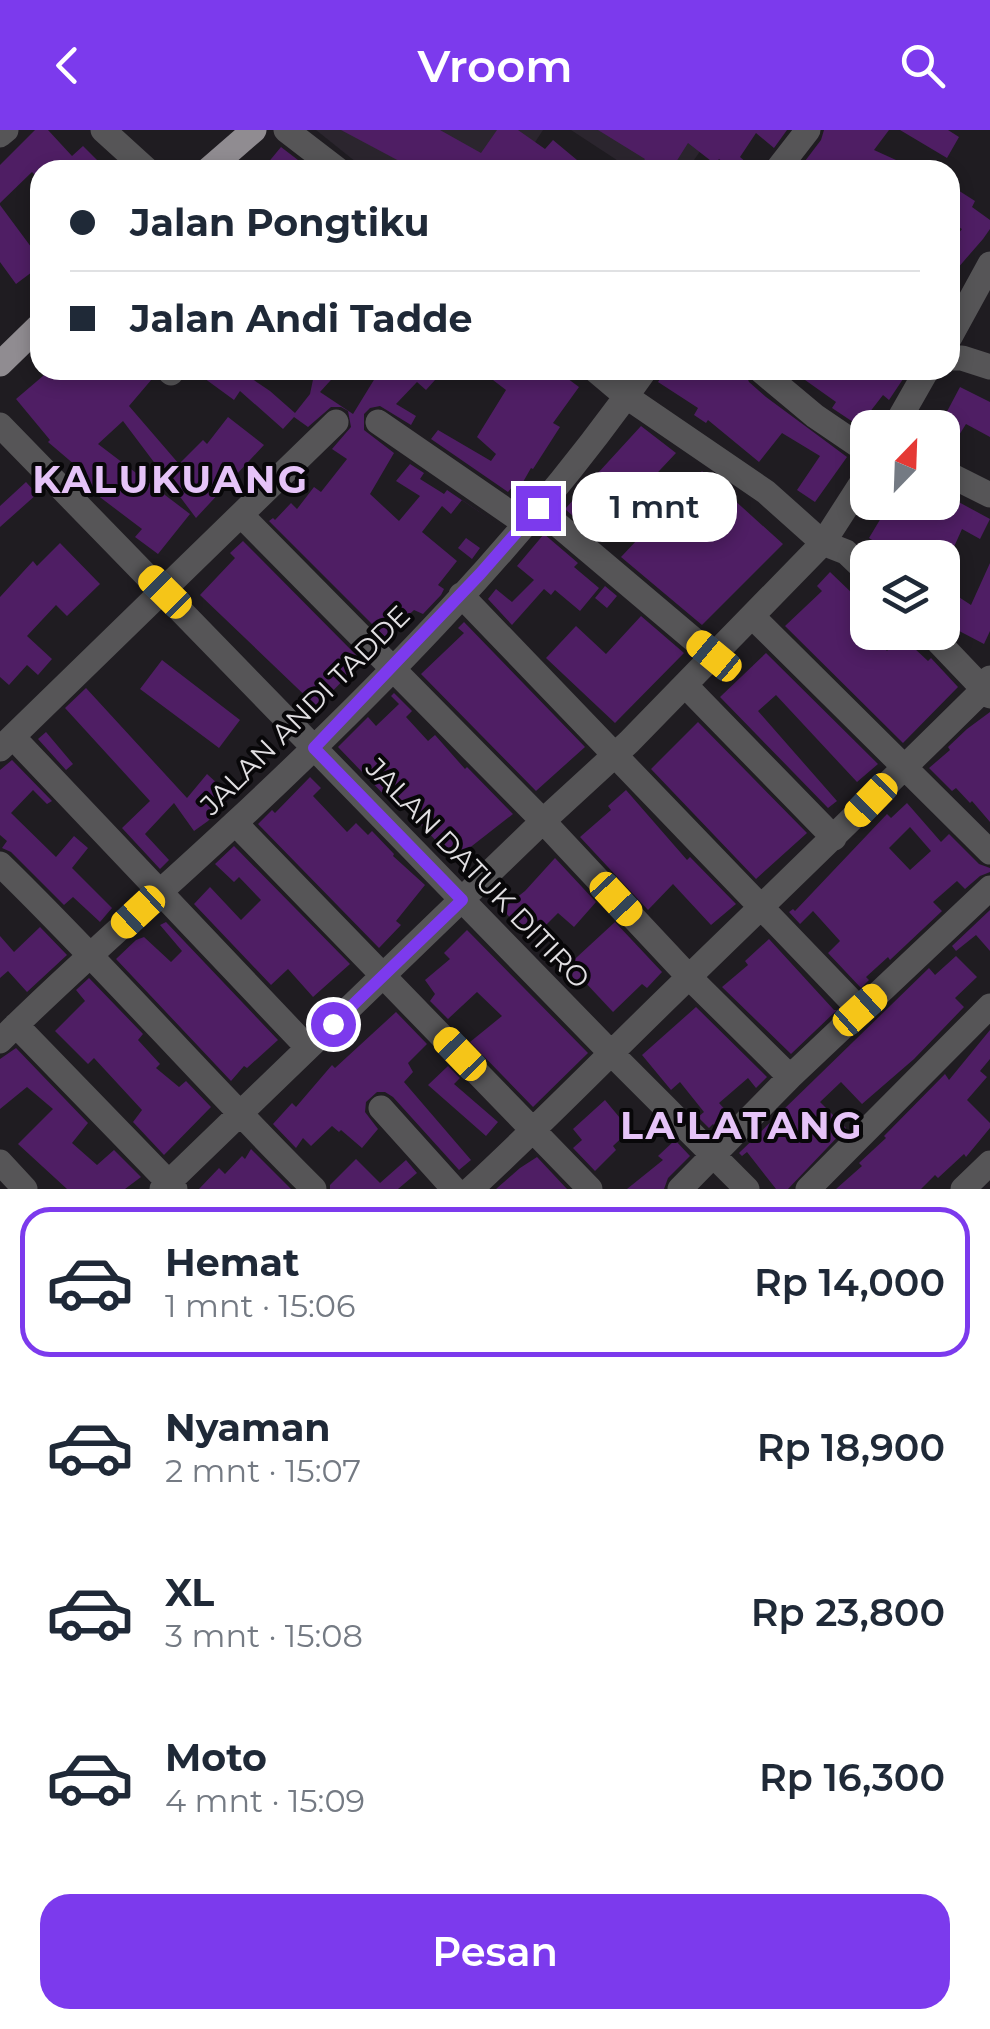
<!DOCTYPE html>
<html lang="id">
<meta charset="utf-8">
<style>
:root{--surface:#fff;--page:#f2f2f3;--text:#1f2937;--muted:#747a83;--line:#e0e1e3;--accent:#7c3aed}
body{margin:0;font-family:Montserrat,sans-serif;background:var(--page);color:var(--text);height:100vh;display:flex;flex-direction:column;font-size:38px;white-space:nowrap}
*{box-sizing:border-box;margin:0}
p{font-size:32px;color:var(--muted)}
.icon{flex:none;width:55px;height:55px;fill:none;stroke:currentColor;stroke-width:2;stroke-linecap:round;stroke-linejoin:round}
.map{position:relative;height:1059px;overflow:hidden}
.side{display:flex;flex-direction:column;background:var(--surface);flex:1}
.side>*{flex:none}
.hud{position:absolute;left:30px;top:30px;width:930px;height:220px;border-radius:30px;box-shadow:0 5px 15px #0003;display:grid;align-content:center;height:220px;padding:0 40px;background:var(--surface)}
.needle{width:65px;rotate:23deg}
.tools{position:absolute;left:850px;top:280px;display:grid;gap:20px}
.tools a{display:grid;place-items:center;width:110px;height:110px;border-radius:20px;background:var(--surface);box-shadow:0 5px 15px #0003;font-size:50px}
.end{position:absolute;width:45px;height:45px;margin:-22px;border:12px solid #7c3aed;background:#fff;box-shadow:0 0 0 5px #fff}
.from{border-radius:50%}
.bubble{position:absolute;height:70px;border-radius:30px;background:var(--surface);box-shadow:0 5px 15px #0003;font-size:32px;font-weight:600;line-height:70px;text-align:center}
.car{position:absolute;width:30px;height:60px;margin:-30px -15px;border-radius:12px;box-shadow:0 0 8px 2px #0007;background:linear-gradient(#f5c518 24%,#345 0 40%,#f5c518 0 76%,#345 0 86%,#f5c518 0)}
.hud b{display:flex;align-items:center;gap:35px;height:95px;font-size:38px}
.hud b+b{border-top:2px solid var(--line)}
.hud i{width:25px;height:25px;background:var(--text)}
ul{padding:18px 0 0;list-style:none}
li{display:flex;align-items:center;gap:30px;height:150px;margin:0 20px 15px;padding:0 20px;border:5px solid transparent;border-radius:30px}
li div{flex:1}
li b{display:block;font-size:38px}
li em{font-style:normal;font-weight:600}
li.on{border-color:var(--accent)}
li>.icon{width:90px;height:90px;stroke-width:1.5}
.primary-button{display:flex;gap:20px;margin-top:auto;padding:20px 40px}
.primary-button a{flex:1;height:115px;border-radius:30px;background:var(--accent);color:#fff;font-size:40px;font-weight:600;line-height:115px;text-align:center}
header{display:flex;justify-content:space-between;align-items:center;height:130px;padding:0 40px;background:var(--accent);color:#fff;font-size:45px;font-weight:600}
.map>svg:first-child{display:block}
</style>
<header><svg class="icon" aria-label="back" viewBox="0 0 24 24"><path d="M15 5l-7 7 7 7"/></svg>Vroom<svg class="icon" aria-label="search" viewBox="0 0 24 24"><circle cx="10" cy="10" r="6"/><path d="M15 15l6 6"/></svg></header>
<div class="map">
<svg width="990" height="1059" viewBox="0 0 990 1059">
<rect width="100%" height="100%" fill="#1f1c21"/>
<path fill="#2b252e" d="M316,0H543L517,40H366Z
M571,0H715L687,40H632Z"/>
<path fill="#4f1e64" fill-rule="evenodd" d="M35,0H48L72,26L83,16L107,40H40L37,47L32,42L0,73V35Z
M341,0H440L481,23L497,0H518L545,19L553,10L589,40H416Z
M598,0H787L774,18L756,3L740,27L755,40H733L719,29L715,34L688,13L671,40H651L641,34L645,29Z
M824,0H889L874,20L918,40H809L802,35L821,10Z
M900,0H948L959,7L947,28Z
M281,17L311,40H262Z
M950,55L975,71L972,77L990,90V99L983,109L950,147V114L962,99L950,92Z
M0,75L40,129V136L16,154L0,132Z
M50,240H141L152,249L129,276L179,334L203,310L207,314L228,287L264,315L196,388L123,291L98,314L190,384L158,424L135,407L142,399L76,349L82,341L48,312L50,310L16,269Z
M193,240H239L270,261L295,283L310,264L315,240H340L320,262L353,284L380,240H444L426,260L417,252L396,274L416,286L411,295L380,276L370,278L364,284V300L394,323L370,364L399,391L420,366L396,351L410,334L424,343L420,349L444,364L447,360L497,394L462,370L451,384L442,376L422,402L457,431L438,455L444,459L441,465L423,484L414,480L385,507L387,509L269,391L273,388L275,390L291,373L297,379L314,357L321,362L347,329L332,319L351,297L348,281L341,277H331L308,297L294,287L283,299L240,261L234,270Z
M480,240H556L579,257L553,293L560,297L533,339L531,338L519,359L513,356L508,362L431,309L438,300L491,331L496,324L477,307L506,260Z
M666,240H744L749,252L766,267L847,327L815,372L797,360L820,326L782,303L759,332L708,290L706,293L694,285L698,278L658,252Z
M791,240H897L905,246L889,270L883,265L859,296L832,278L836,272Z
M960,257L990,272V307L966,294L946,326L942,325V291Z
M641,296L676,323L597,407L565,379Z
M702,341L783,414L702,495L621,427Z
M26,352L37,364L0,397V376Z
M942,363L990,389L980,409L962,399L949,428H901L869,408L884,383L868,372H942Z
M544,404L578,433L574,437L599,458L580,481L555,460L551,465L544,459L512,495L488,469L496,459L512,472L534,450L517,436Z
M466,408L480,418L472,429L458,418Z
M243,411L362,531L317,577L200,465L235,428L230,423Z
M60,413L100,454L67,486L56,475L27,506L52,529L38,545L27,535L9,555L0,547V467L33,431L37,436Z
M990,433V501L984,514L942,492V456L971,475Z
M830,442L854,465L858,462L868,472L855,486L887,521L901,506L928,531L931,528L958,557L903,613L785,496L822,461L817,456Z
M605,456L617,466L607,478L595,468Z
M641,486L684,523L615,593L546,528L576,496L606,524Z
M464,492L585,617L536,661L421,544L464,503L458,498Z
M766,523L878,634L857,652L776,565L758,581L837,671L828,678L720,567Z
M162,530L240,590L219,618L140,559Z
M86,558L187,668L207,644L231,666L208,691L194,701L174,673L145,704L169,730L160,739L122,698L150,671L65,578Z
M394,563L412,581L406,587L428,611L435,605L465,639L467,637L513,684L454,730L396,668L391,672L338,617L368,587L376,596L399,574L391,566Z
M990,582V692L972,671L970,673L956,658L952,661L929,638L950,620L948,617L967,599Z
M698,592L807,703L756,749L651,639Z
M46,602L73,634L66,640L38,609Z
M12,630L52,671L47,674L33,660L11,683L56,727L74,706L88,718L72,738L112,778L100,792L73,767L64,775L11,722L2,718L7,711L0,705V640Z
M310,647L321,658L313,666L347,702L356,693L368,705L372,701L394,724L393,726L425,755L396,791L401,795L379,818L258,694L272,680L275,683Z
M626,660L687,730L690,727L736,774L711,795L673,754L648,780L580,707L611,680L608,676Z
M907,673L941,712L949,704L979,734L990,738V742L980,746L965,759L957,751L933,772L942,781L890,830L888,827L866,847L869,850L861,858L828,823L840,811L813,781L800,794L789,782L793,779L795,781L887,684L891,688ZM910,697L931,721L910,740L889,718Z
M234,716L350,834L313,867L288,839L271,855L194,774L210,757L241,790L261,770L239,747L234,752L215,734Z
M555,728L596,772L574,797L558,783L531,810L502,779L525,761Z
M990,780V821L976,805L956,821L952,816Z
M166,792L278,910L247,938L244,936L231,951L116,829L136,810L144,807L171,832L182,821L160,795Z
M615,792L662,842L647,858L642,854L613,882L583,850L579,854L564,839Z
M40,797L67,825L27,862L8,841L0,848V806L14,822Z
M467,800L588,923L533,977L470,912L502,886L477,862L448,889L430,871L435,864L425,850L450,829L444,823Z
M769,809L834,880H837L791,924L722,857L748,835L745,831Z
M956,826L977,847L955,868L964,877L914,929L862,974L841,952L820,972L846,998L788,1059H776L747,1022L742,1026L739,1023L929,838L935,845Z
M89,848L143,904L138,910L160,934L156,938L179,957L186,951L211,977L164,1025L133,992L142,980L94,928L88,934L55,901L85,871L76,860Z
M696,877L767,947L756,958L748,948L719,973L730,985L717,998L713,994L709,998L698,987L704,982L680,952L671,960L642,925Z
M396,882L427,914L408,933L413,942L404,952L471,1030L459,1040L393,967L385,962H377L366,972L365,982L378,999L362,1018L341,1000L339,1002L332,996L311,1016L303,1008L296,1018L273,994L292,973L296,977L332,935L335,938Z
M990,900V929L980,941L987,947L967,970L990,993V998L966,1027L964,1024L938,1048L935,1045L921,1059H836L862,1036L859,1033L886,1008L884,1006L945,944L949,950Z
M16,918L88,993L72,1013L97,1035L114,1020L141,1047L125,1059H67L18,1014L53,979L27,957L0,979V929Z
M448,936L460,948L454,954L498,992L486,1006L428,955Z
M605,970L630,1000L613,1016L616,1020L595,1041L573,1018L582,1010L573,999Z
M675,1010L690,1026L668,1048L664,1059H627L663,1030L658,1026Z
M251,1019L291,1059H199L219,1038L225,1044L242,1026L245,1029Z
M537,1027L567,1059H496L520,1038Z
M356,1029L380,1053L406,1030L417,1043L398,1059H330V1055Z"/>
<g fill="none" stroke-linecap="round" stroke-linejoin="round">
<path stroke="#565557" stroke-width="25" d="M103,0L147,40
M286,0L338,40
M0,5L6,0
M777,40L808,0
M950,207L990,134
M950,228H962L990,237
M168,240L171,243
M595,240L627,267L766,362L823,413L846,422L868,443
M760,240L815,286L868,322
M378,292L526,394
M0,295L612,924L747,1059
M894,298L927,240
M942,341L990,365
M538,378L713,526
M242,386L543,691L689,847L790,947
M461,465L860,880
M752,486L990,722
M929,502L990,566
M685,555L834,708
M13,607L308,918
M0,619L336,292
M235,693L590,1059
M0,734C108,839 207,953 314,1059
M16,895L175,1059
M0,911C75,836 156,767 234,694C382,556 528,407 645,240
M381,978L454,1059
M0,1032L25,1059
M162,1059L543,691L629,612L823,413L868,343
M471,1059C546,990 616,917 690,846C788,751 886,656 984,559L990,548
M680,1059L790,947L990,758
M808,1059L990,876
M963,1059L990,1033"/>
<path stroke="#908c91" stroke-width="25" d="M208,40L254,0
M0,234L40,195"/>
</g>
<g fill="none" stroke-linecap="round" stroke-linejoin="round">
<path stroke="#7c3aed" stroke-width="12" d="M333,894L462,770L314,618L480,444L538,378"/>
</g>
<g text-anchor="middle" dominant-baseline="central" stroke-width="8" stroke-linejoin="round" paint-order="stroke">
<g font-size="28" fill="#e1dfe2" stroke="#080709">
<text transform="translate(305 580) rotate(-45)">JALAN ANDI TADDE</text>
<text transform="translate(478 743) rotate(46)">JALAN DATUK DITIRO</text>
</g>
<g font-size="38" font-weight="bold" letter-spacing="2.5" fill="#e5c3f7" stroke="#080709">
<text x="171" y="349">KALUKUANG</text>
<text x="742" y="995">LA'LATANG</text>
</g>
</g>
</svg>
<div class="tools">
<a><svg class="needle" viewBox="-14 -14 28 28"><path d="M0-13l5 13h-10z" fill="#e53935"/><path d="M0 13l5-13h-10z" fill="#747a83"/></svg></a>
<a><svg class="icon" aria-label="layers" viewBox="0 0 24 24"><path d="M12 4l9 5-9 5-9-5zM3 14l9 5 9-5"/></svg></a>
</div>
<i class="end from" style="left:333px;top:894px"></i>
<i class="end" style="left:538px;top:378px"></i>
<div class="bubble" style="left:572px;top:342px;width:165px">1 mnt</div>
<i class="car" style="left:165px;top:462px;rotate:315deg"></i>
<i class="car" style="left:714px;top:526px;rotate:310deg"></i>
<i class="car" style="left:871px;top:670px;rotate:224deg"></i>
<i class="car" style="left:616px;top:769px;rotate:137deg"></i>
<i class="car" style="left:138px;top:782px;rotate:227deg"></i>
<i class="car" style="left:860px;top:880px;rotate:48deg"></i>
<i class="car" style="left:460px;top:924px;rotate:316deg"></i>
<div class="hud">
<b><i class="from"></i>Jalan Pongtiku</b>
<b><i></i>Jalan Andi Tadde</b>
</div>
</div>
<section class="side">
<ul>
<li class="on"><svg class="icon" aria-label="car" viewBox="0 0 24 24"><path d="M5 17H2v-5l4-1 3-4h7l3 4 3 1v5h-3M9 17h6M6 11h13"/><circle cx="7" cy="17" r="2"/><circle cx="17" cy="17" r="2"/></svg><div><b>Hemat</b><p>1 mnt · 15:06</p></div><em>Rp 14,000</em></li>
<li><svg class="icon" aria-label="car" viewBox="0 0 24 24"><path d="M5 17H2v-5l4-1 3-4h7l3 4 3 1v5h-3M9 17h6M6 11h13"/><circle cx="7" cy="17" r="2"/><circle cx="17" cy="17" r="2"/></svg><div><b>Nyaman</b><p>2 mnt · 15:07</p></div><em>Rp 18,900</em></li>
<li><svg class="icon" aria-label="car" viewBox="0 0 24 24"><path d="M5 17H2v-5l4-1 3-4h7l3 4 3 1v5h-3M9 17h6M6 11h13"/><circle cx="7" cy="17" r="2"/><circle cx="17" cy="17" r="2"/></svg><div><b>XL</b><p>3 mnt · 15:08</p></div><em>Rp 23,800</em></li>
<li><svg class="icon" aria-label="car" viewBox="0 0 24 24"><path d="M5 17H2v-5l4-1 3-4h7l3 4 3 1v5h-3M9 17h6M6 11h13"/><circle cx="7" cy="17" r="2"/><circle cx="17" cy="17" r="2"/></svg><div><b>Moto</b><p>4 mnt · 15:09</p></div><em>Rp 16,300</em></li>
</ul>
<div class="primary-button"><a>Pesan</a></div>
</section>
